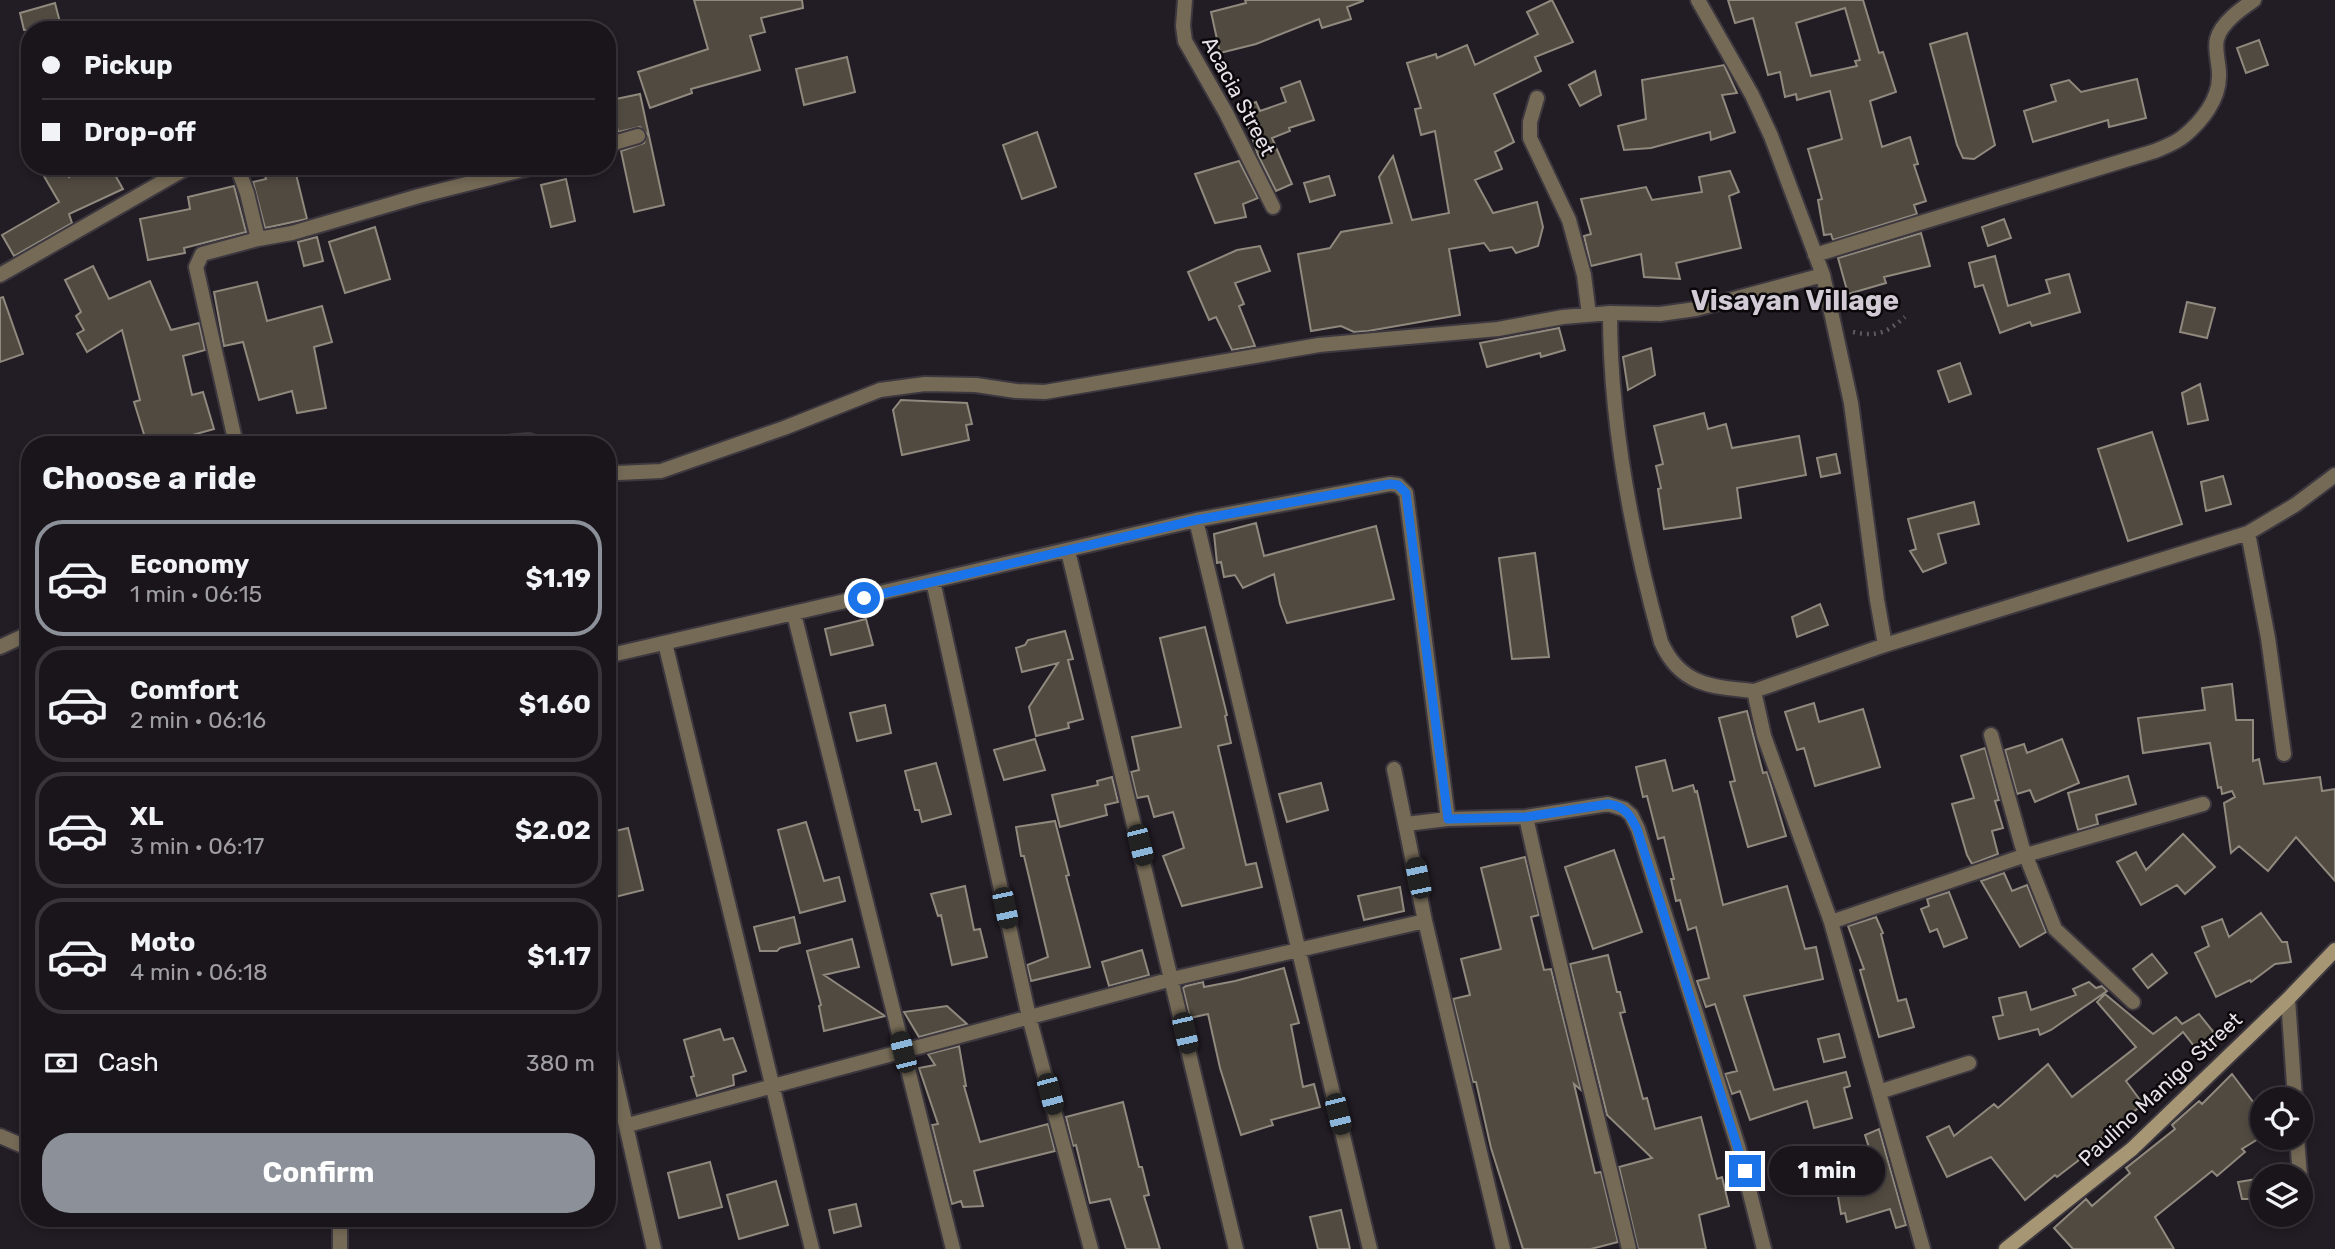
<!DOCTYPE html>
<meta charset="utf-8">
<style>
:root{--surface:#1a151b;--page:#231e24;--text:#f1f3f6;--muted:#9f9fa3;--line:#38343a;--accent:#8c9099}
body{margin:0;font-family:Rubik,sans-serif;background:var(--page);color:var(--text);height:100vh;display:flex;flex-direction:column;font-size:26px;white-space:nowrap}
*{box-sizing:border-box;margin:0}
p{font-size:23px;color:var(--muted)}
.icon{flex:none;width:38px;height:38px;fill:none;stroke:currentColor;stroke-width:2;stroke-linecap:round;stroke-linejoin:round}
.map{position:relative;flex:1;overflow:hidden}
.panel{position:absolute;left:21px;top:436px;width:595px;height:791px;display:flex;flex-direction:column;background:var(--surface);border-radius:28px;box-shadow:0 4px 10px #0003,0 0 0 2px var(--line)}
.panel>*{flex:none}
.top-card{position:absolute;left:21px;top:21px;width:595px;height:154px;border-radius:28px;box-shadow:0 4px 10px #0003,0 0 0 2px var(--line);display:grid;align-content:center;height:154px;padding:0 21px;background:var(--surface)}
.tools{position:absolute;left:2250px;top:1087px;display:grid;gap:14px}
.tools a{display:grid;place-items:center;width:63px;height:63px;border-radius:50%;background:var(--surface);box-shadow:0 4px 10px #0003,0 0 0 2px var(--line);font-size:35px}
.end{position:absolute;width:32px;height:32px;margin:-16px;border:9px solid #1a73e8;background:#fff;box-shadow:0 0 0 4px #fff}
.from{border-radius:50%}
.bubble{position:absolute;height:49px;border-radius:24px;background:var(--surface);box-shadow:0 4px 10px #0003,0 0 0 2px var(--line);font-size:23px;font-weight:700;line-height:49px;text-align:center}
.car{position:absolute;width:21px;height:42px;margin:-21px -10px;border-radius:9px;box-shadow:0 0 5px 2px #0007;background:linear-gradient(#222 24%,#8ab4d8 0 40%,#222 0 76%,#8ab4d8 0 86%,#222 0)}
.top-card b{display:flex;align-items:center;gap:24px;height:66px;font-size:26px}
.top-card b+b{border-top:2px solid var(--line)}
.top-card i{width:18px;height:18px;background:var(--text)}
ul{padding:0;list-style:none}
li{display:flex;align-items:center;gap:21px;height:116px;margin:0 14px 10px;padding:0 7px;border:4px solid var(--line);border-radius:28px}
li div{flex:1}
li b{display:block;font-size:26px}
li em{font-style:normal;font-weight:700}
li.active{border-color:var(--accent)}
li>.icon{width:63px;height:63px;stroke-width:1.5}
h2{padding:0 21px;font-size:32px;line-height:84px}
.pay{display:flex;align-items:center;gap:18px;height:77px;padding:0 21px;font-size:26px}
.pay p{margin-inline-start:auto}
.action{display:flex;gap:14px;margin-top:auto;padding:14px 21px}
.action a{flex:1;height:80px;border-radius:28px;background:var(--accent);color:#fff;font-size:28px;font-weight:700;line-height:80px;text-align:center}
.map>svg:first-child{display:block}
</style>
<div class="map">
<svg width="2335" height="1249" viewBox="0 0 2335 1249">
<rect width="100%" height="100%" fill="#221c24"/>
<path fill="#504a40" stroke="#8f897e" stroke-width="2" fill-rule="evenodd" d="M694,0H802L803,8L761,18L765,32L750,36L760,70L691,89L692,93L650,108L638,72L708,49Z
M1245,0H1363V1L1347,7L1351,19L1322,28L1319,19L1256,44L1220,53L1211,12L1246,3Z
M1552,0L1573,42L1535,57L1541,71L1494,94L1514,142L1495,152L1502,169L1475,180L1493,213L1537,202L1543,227L1538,246L1516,253L1512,247L1490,251L1484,243L1449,249L1460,315L1368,331L1354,332L1341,326L1311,331L1298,254L1330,248L1341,232L1392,223L1379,177L1393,156L1412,220L1449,213L1435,131L1421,135L1415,109L1421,108L1407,63L1436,54L1437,58L1467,45L1475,65L1538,34L1527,12Z
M1728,0H1863L1879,53L1883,52L1896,92L1870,101L1882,147L1910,137L1918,164L1914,165L1926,201L1914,205L1917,214L1833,240L1831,234L1824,235L1818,200L1822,199L1808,149L1842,139L1830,91L1797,100L1796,94L1785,97L1780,72L1768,75L1753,18L1735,23ZM1845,8L1860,60L1855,61L1857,66L1811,76L1796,23Z
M55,3L62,30H24L20,13Z
M1967,33L1995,145L1974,159L1963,158L1957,145L1930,44Z
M2259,40L2268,65L2246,73L2237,48Z
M847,57L855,92L804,105L796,69Z
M1724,65L1737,93L1722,95L1735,132L1711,140L1710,132L1651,148L1624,150L1618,126L1646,119L1642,80Z
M1595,71L1601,95L1580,106L1569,85Z
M2137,79L2146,118L2109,127L2108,120L2033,142L2024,111L2056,101L2051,85L2069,80L2081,92Z
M1300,81L1314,120L1289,128L1290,131L1272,138L1292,184L1276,191L1258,155L1242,107L1256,102L1260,111L1286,102L1281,88Z
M640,94L664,205L634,212L621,151L644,143L647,134L640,127L618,132L611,100Z
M1037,132L1056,187L1022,199L1003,145Z
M1239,161L1258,198L1243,204L1246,217L1215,223L1195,174Z
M38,166H63L69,177L87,166H110L123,189L69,214L72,223L14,256L2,235L59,202Z
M263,166H294L307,219L265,228L253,182L266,179Z
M1730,171L1739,192L1729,196L1741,248L1676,263L1680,279L1644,277L1641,254L1591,266L1584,236L1591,234L1581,199L1646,187L1652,200L1702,192L1699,177Z
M1329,176L1335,195L1310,202L1304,183Z
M566,179L575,221L551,227L541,185Z
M234,186L246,232L184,248L185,253L148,260L140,219L190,209L188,197Z
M2004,219L2011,238L1988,246L1982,227Z
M375,227L390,279L345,293L329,242Z
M1921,233L1930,266L1884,277L1886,283L1848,294L1838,258Z
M317,237L323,261L304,266L298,242Z
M1260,246L1270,271L1235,283L1244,304L1239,306L1255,346L1232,350L1216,317L1209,320L1188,272L1237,250Z
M1995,256L2008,306L2050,293L2046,280L2069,274L2080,312L2032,326L2030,322L2000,333L1983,285L1975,287L1969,263Z
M93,266L109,299L150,281L171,330L199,323L205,350L183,356L192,395L203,392L214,429L160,444H147L134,402L140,400L122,330L87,352L77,334L84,330L76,316L81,312L65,280Z
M257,282L267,321L322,306L332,342L314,347L326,408L297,413L292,391L259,400L243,342L224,346L214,292Z
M3,297L23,354L0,362V298Z
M2187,302L2215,308L2207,338L2180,332Z
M1559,328L1565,350L1541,357L1540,353L1487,367L1480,343Z
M1651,348L1655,375L1628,390L1623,357Z
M1960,363L1971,394L1949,402L1938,371Z
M2200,384L2208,420L2188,424L2182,393Z
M901,400L967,403L972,424L966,425L969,440L902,455L893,410Z
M1704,413L1708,429L1726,424L1732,448L1799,436L1806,475L1737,488L1741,518L1664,529L1658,489L1661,488L1656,466L1663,464L1654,426Z
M2152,432L2182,524L2128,541L2098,449Z
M1836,454L1840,473L1821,477L1817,458Z
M2223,476L2231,504L2206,511L2201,482Z
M1974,502L1979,524L1938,534L1946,563L1923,572L1910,551L1916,549L1908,519Z
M1256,523L1264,556L1376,526L1394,599L1287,623L1280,604L1274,574L1243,588L1235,575L1224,577L1221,562L1217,563L1214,534Z
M1535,553L1549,657L1512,659L1499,558Z
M1820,604L1828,625L1797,637L1792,617Z
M866,619L873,645L831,655L825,629Z
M1205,627L1227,715L1225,716L1231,743L1218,746L1246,865L1256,863L1262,887L1182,906L1163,856L1184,848L1173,812L1154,817L1148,796L1137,798L1131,772L1139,770L1132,737L1181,727L1160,638Z
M1065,631L1073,659L1068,660L1083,719L1068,723L1069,728L1036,736L1029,707L1058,663L1022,672L1016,648L1025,645L1028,640Z
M2232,684L2236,720H2253V761L2259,759L2264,784L2320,777L2322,791L2335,789V881L2296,837L2268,871L2239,846L2231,853L2224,803L2235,797L2232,791L2222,794L2221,787L2218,788L2210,743L2143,753L2138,718L2205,710L2202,688Z
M1814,703L1819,722L1863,709L1880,767L1815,786L1804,748L1797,750L1785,712Z
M885,705L891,733L857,741L850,713Z
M1747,711L1763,773L1767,772L1786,836L1748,847L1730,782L1735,781L1719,718Z
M1035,739L1045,770L1004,780L994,750Z
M2062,739L2079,783L2035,802L2030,790L2017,794L2005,750L2024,744L2027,753Z
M1985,748L1999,800L1995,801L2003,828L1992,831L1998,854L1972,864L1967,855L1952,804L1974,798L1961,756Z
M1665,760L1673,791L1693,785L1695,792L1697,791L1723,905L1787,886L1805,949L1816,947L1823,979L1744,996L1774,1090L1846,1072L1850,1086L1844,1088L1852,1118L1814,1128L1807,1101L1750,1120L1740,1091L1732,1094L1725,1074L1737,1071L1715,1004L1706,1007L1697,981L1709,978L1696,927L1688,930L1680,900L1676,901L1671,879H1674L1664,837L1658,839L1647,796L1643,797L1636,767Z
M936,763L951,814L922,822L919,810H915L905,771Z
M2128,776L2136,804L2096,815L2098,824L2078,830L2068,793Z
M1112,777L1118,802L1105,805L1107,815L1060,827L1052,795L1098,785L1097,781Z
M1321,783L1328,810L1287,822L1279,794Z
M1055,821L1069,875L1066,876L1090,967L1031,981L1027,965L1048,957L1024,856H1021L1016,827Z
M806,822L824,881L839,877L845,901L800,913L778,830Z
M628,828L643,890L607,899V833Z
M2183,834L2215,867L2185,894L2177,885L2141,905L2117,862L2136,852L2146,870Z
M1614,850L1642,932L1593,949L1565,867Z
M1525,857L1539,915L1531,917L1544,970L1551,969L1581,1090L1574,1084L1595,1173L1601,1172L1618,1242L1591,1249H1523L1491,1148L1476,1082H1473L1453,999L1470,995L1461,959L1501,949L1481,868Z
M2004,873L2012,891L2027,885L2046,932L2020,947L1981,881Z
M965,886L974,930L980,929L987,957L952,965L941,915L938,916L931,894Z
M1400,887L1404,911L1364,920L1358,896Z
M1949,892L1967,938L1944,947L1937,929L1930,932L1921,909L1929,906L1927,899Z
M2261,913L2282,942H2287L2291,962L2275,964L2251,982L2250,980L2216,997L2195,953L2209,946L2202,927L2222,919L2229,937Z
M794,917L800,943L780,948L777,951H760L754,927Z
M1876,917L1883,933L1881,934L1898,1001L1906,999L1914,1027L1879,1037L1860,970L1864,969L1848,926Z
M852,939L859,967L824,975L885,1016L824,1031L819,1006L821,1005L807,951Z
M1142,950L1149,975L1109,986L1102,962Z
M2152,954L2167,973L2148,988L2133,969Z
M1608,955L1617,992H1620L1625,1012L1620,1013L1635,1069L1643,1099L1647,1098L1655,1129L1701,1117L1717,1179L1722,1177L1729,1206L1699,1215L1706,1249H1638L1619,1167L1652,1158L1607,1115L1570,964Z
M1284,968L1299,1023L1291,1025L1303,1087L1314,1084L1320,1107L1271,1120L1273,1125L1241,1135L1220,1068L1208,1014L1190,1018L1183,988L1186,986L1203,982L1204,987L1235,981Z
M2089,982L2096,988L2102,986L2107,991L2051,1030L2040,1035L2038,1029L1999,1039L1993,1017L2003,1015L1999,998L2026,992L2031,1010L2076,995L2073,989Z
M2105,994L2153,1034L2176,1017L2182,1024L2199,1014L2219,1039L2201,1055L2183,1032L2126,1081L2143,1104L2078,1158L2079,1160L2057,1177L2055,1175L2025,1200L1991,1157L1947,1177L1927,1137L1949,1126L1954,1136L1994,1104L1998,1108L2048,1064L2072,1097L2136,1047L2097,1002Z
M947,1006L967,1024L919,1037L904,1012Z
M720,1029L724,1040L733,1038L746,1071L733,1075L734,1085L697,1096L691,1077L694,1076L684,1040Z
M1839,1034L1845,1057L1824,1062L1818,1039Z
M959,1046L966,1086H964L980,1142L1048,1124L1055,1151L974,1171L983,1206L963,1207L961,1201L952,1204L932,1125L938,1124L919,1068L935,1065L928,1054Z
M2232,1074L2263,1115V1136L2242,1149L2245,1152L2217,1176L2212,1171L2155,1217L2174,1249H2073L2054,1228L2086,1199L2092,1206L2130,1173L2126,1168L2175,1129L2172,1125L2199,1101L2202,1104Z
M1123,1102L1139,1167H1142L1149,1195L1144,1196L1160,1249H1126L1110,1199L1090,1203L1076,1145L1073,1146L1066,1117Z
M1879,1129L1906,1225L1896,1228L1890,1209L1847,1222L1845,1213L1841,1214L1837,1191L1879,1179L1865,1135Z
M710,1162L722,1207L679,1218L668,1173Z
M2257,1179L2262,1199H2242L2238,1182Z
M776,1181L788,1225L739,1239L727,1195Z
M856,1204L861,1226L834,1233L829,1210Z
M1341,1210L1350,1249H1318L1310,1217Z"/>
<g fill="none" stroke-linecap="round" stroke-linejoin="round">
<defs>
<path id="street" d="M1185,0L1183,26L1185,41L1226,113L1273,207
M1698,0L1752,95L1771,136L1823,275L1851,403L1877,600L1885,645L1754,691L1764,736L1831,922L1923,1249
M1537,98L1530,122V138L1569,220L1584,275L1589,315
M607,145L638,136
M237,166L247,193L258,239
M1815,255L2155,151C2164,147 2176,143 2184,136C2201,122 2219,100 2219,77C2220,65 2214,51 2217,39C2221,23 2241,9 2254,0
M0,275L190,166
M1610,313C1610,422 1632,537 1661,642C1680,685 1711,687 1754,691
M236,444L196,267L202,254L258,239L292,233L419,196L538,166
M495,444L529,441L538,444
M607,469L618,473L661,471L784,428L880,390L925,384L976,385L1016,391L1045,392L1319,345L1498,329L1563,317L1610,313L1660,314L1696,309L1823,275
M1196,520L1370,1249
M2248,533L2268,638L2284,754
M1068,551L1236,1249
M933,581L1029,1017L1091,1249
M794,614L953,1249
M665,643L812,1249
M1885,645L2248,533L2295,505L2335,475
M0,647L30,633
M607,656L1196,520L1390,484L1398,485L1406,493L1448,819
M1991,735L2022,846L2055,929L2133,1002
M1394,769L1425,921L1503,1249
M1526,817C1558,962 1595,1105 1629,1249
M1406,824L1448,819L1526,817L1608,804L1624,809L1631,815L1638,829L1738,1146L1764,1249
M1831,922L2026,855L2203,804
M2288,999L2295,1099
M607,1042L654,1249
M1879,1092L1969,1063
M628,1125L1172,979L1425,921
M0,1136L30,1149
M2297,1138L2300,1176
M2301,1191L2302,1205
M340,1249V1218"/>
<path id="secondary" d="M2006,1249L2132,1149L2288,999L2335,950"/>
</defs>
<use href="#street" stroke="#3d383f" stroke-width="18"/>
<use href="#secondary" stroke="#3d383f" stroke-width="18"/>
<path stroke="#5f5a61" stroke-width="4.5" stroke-dasharray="2 5" stroke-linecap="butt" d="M1853,332C1878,337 1886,333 1905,317"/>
<use href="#street" stroke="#756a56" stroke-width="14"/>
<use href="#secondary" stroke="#a69674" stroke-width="14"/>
</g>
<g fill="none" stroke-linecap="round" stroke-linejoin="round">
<path stroke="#1a73e8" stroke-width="9" d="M864,598L1196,520L1390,484L1398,485L1406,493L1448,819L1526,817L1608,804C1625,806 1630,815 1637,829L1745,1171"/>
</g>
<g text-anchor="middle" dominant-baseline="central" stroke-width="5" stroke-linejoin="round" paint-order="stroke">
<g font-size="21" fill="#e6e2e7" stroke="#0a080b">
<text transform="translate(1239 96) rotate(62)">Acacia Street</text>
<text transform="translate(2160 1089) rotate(-43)">Paulino Manigo Street</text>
</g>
<g font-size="28" font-weight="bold" fill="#d2cad5" stroke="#0a080b">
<text x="1795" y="300">Visayan Village</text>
</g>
</g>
</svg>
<div class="tools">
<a><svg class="icon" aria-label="locate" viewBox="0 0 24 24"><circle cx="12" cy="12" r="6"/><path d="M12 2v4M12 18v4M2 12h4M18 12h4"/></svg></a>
<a><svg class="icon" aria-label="layers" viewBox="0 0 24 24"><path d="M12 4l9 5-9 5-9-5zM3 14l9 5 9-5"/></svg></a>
</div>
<i class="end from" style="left:864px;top:598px"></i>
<i class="end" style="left:1745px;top:1171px"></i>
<div class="bubble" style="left:1769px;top:1146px;width:116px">1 min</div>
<i class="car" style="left:1140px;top:845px;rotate:166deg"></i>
<i class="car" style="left:1418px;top:878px;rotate:348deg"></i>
<i class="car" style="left:1005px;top:908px;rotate:168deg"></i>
<i class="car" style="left:1185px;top:1033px;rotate:167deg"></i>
<i class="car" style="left:903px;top:1052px;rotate:346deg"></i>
<i class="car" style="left:1050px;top:1094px;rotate:165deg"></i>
<i class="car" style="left:1338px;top:1114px;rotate:166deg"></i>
<div class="top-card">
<b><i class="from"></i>Pickup</b>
<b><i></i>Drop-off</b>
</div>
<section class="panel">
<h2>Choose a ride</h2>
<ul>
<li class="active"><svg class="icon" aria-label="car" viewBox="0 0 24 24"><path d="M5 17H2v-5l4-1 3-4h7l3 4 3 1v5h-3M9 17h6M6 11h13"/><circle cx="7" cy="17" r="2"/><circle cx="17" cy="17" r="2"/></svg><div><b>Economy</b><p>1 min · 06:15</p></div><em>$1.19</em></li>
<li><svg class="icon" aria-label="car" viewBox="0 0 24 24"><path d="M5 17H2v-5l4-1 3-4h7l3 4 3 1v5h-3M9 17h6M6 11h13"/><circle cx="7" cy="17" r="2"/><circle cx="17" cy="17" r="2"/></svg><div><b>Comfort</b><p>2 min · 06:16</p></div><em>$1.60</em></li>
<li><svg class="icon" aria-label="car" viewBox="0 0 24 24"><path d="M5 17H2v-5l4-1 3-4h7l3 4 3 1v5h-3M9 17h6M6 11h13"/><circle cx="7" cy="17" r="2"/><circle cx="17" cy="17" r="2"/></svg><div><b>XL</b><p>3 min · 06:17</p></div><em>$2.02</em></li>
<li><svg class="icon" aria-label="car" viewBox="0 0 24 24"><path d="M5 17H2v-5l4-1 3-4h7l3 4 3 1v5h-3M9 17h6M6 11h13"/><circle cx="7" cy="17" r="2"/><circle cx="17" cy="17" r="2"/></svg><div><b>Moto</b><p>4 min · 06:18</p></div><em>$1.17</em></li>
</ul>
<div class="pay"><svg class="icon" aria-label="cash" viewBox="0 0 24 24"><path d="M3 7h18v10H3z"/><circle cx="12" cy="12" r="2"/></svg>Cash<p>380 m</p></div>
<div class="action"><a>Confirm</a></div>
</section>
</div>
